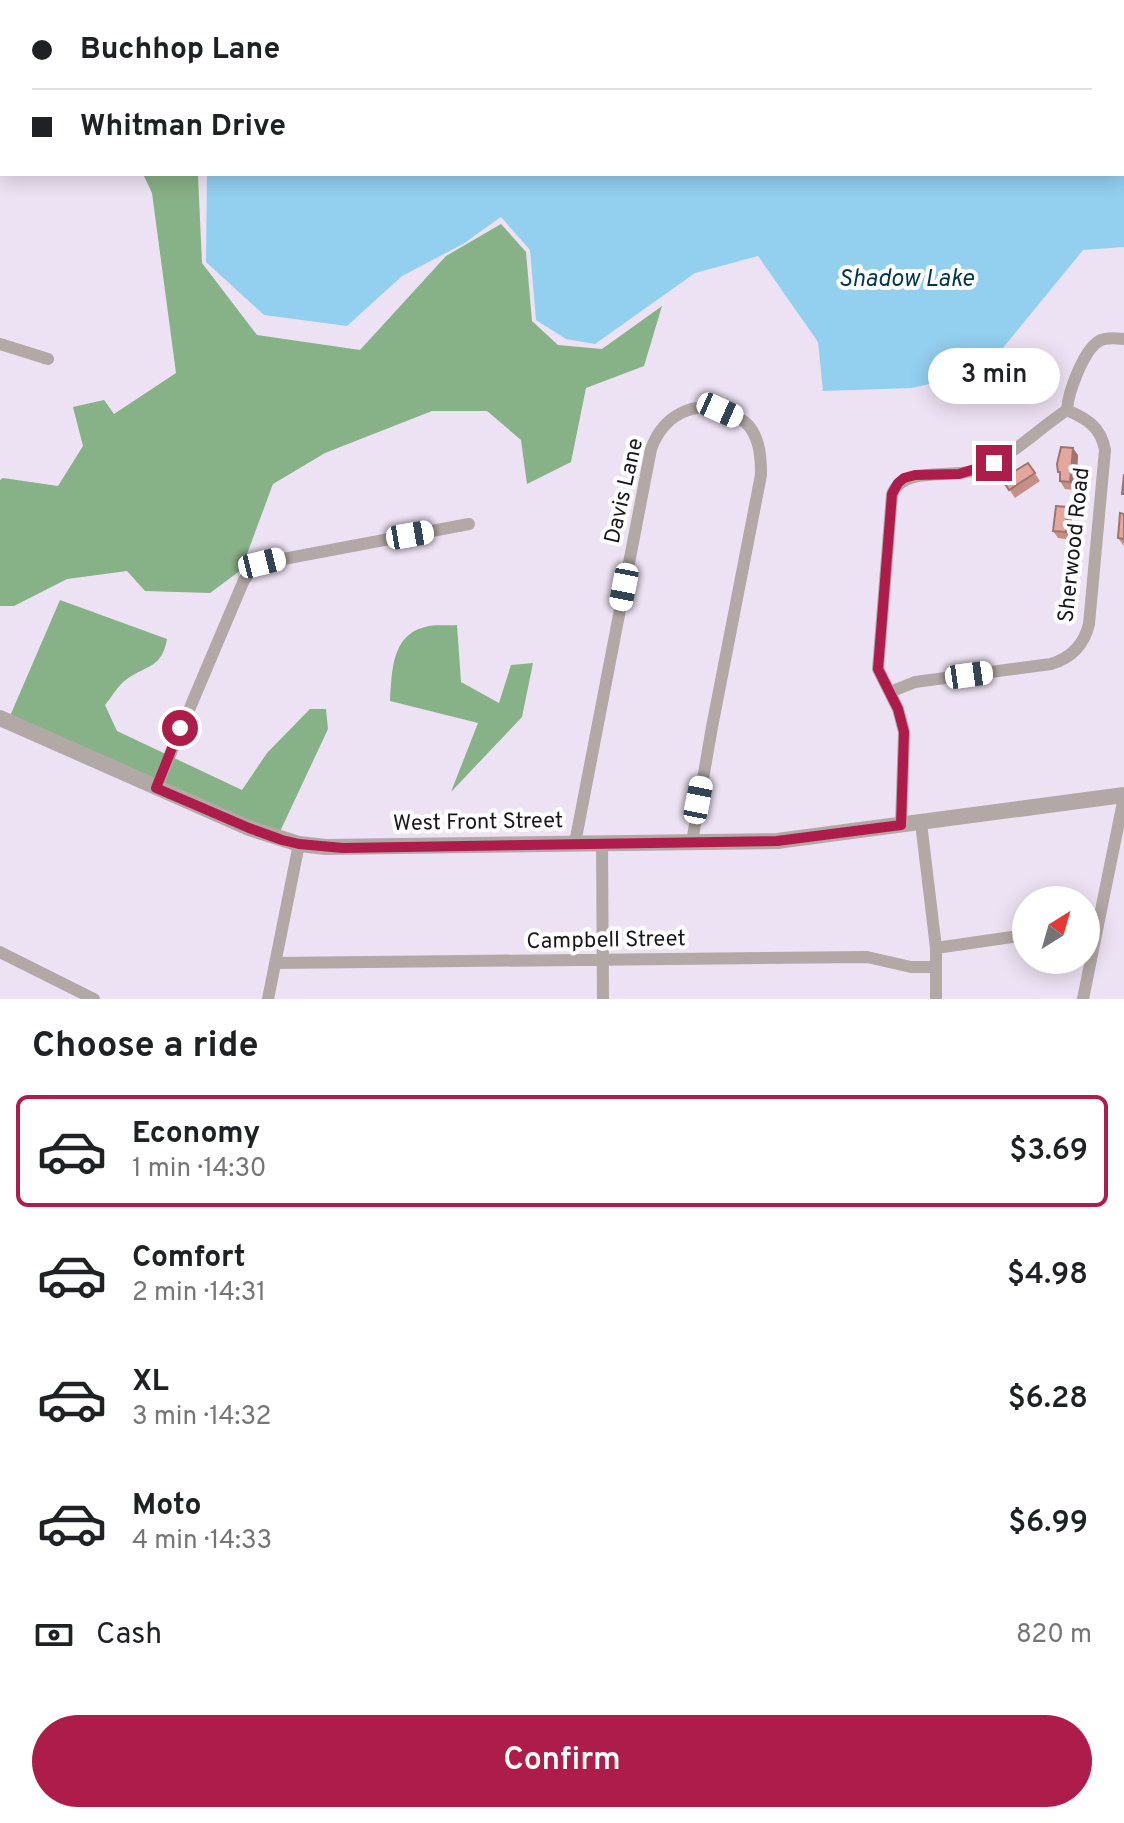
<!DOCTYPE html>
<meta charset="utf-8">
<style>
:root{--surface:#fff;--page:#f2f2f2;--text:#202124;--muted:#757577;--line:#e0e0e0;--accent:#ae1c4b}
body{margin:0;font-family:Overpass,sans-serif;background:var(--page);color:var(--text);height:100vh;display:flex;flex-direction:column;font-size:30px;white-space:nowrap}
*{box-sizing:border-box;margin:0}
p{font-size:26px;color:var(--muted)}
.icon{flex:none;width:44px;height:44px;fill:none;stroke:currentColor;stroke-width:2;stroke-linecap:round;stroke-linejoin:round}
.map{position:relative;height:999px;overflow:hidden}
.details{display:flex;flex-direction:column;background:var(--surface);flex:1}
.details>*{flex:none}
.hud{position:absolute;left:0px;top:0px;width:1124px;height:176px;box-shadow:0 4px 20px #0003;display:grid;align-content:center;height:176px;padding:0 32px;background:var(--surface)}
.needle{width:52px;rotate:37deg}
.fabs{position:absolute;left:1012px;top:886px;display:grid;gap:16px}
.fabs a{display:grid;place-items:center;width:88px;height:88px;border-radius:50%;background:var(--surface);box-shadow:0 4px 20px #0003;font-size:40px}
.end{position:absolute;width:36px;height:36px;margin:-18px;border:10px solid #ae1c4b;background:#fff;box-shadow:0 0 0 4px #fff}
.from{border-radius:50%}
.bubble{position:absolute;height:56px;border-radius:28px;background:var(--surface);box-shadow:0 4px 20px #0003;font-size:26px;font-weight:600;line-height:56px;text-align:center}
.car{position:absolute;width:24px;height:48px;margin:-24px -12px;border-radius:10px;box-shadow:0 0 6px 2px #0007;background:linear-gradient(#fff 24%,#345 0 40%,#fff 0 76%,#345 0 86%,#fff 0)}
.hud b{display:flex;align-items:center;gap:28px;height:76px;font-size:30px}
.hud b+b{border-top:2px solid var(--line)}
.hud i{width:20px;height:20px;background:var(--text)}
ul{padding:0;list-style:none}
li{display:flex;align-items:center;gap:24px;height:112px;margin:0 16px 12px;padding:0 16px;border:4px solid transparent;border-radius:12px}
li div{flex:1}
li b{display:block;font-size:30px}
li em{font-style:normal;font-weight:600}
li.on{border-color:var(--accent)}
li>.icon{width:72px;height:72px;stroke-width:1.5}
h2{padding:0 32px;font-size:36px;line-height:96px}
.pay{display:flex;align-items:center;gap:20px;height:88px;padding:0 32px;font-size:30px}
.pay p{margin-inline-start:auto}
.action{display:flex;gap:16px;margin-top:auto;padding:16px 32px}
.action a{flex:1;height:92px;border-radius:48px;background:var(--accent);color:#fff;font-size:32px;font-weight:600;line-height:92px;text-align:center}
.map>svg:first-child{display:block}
</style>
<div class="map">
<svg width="1124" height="999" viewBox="0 0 1124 999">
<rect width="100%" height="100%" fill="#ede2f3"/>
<path fill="#aec9ad" d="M743,0H994L993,2Z"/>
<path fill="#87b186" d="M143,174L198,176L202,263L257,335L360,350L446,256L501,224L526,252L532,321L558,345L602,349L662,306L644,366L586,388L571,462L527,484L521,440L487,411H432L325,453L273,484L241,570L210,593L145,591L127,571L67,579L14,606H0V480L3,478L58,486L83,446L73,407L104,400L114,414L176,373L152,193Z
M60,600L167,639C162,668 147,665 127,679C118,685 112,697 105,705L117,731L242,790L267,753L310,709H326L328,729L277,838L7,723Z
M457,625L461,682L499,703L511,665L533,663L522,717L451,792L478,723L390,701C392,673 391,635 425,627C435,624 447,626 457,625Z"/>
<path fill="#93cfef" d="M0,0H298L2,2V74Z
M429,0H668L672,2H429Z
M993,0H1124V247L1083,250L984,371L912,388L823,391L818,342L758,256L695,273L595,344L566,339L536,320L530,250L501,217L463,244L402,276L347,326L264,315L206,262L207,174H1122V2Z"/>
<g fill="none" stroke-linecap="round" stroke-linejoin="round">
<path stroke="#b2a8a6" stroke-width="12" d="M0,344L48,359
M1067,410C1068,393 1083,351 1099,341C1106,337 1116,338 1124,339
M890,692L915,682L1051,664C1071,658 1084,645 1089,624L1105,450C1101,427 1087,419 1067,410
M156,788L244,580L252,570L262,563L469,524
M921,823L936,948V999
M901,825L904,732L898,709L878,669L892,494C903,467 946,478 972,471C1010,460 1035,431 1067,410
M575,843L651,449C663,416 694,398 727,413C735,416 743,419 749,426C760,440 761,458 761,475L712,727L692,842
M602,843L603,999
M936,948L1026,935
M0,952L94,999
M275,963L867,957L911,967H935
M268,999L299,844
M1083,999L1124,797"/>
<path stroke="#b2a8a6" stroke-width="16" d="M0,718L249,828L299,844L326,847L777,841L1124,795"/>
</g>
<path fill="#c58f87" d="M779,0H820L815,2H780Z
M842,0H877L873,2L867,1L843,2Z
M1078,455L1076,490L1065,489L1060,481V475L1058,472Z
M1028,463L1040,481L1015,498L1002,479Z
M1124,514V546L1118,538Z
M1072,515L1071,540L1058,538L1053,531Z"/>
<path fill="#a0746e" d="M1073,448L1078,455L1076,490L1070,482Z
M1067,507L1072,515L1071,540L1066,532Z"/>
<path fill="#e5a69d" stroke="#a0746e" stroke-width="2" d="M779,0H800L795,2H780Z
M1061,447L1073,448L1070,482L1060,481V472H1058L1057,464Z
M1028,463L1035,473L1009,490L1002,479Z
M1124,474V494H1122Z
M1056,506L1067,507L1066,532L1053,531Z
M1120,513L1124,514V539L1118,538Z"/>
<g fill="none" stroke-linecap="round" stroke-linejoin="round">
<path stroke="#ae1c4b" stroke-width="10" d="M180,728L156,788L249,828L282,840L299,844L343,848L777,841L901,825L904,732L898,709L878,669L892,494L898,483L904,478L915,475L959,474L994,463"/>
</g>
<g text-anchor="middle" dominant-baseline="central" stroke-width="8" stroke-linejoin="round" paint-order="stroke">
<g font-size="22" fill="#1a171d" stroke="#fff">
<text transform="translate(625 491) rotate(-77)">Davis Lane</text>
<text transform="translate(1075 545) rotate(-84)">Sherwood Road</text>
<text transform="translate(478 823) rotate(-1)">West Front Street</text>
<text transform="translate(606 941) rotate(-1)">Campbell Street</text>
</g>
<g font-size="24" font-style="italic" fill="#01374d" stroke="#fff">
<text x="906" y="280">Shadow Lake</text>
</g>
</g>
</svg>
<div class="fabs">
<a><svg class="needle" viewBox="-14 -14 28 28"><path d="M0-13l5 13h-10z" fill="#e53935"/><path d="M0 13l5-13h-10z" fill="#757577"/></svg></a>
</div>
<i class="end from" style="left:180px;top:728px"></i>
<i class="end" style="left:994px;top:463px"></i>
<div class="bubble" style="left:928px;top:348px;width:132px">3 min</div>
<i class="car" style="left:720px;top:410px;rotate:114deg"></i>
<i class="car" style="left:410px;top:535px;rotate:80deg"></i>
<i class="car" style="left:262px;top:563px;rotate:76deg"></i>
<i class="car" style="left:624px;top:587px;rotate:191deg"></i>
<i class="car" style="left:969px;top:675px;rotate:82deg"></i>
<i class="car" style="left:698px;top:800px;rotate:11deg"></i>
<div class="hud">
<b><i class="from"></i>Buchhop Lane</b>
<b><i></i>Whitman Drive</b>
</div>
</div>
<section class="details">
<h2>Choose a ride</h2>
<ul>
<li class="on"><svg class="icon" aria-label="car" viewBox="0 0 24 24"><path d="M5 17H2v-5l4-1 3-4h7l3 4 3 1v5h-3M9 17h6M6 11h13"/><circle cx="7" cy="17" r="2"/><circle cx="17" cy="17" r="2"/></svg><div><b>Economy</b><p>1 min · 14:30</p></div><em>$3.69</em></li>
<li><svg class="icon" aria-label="car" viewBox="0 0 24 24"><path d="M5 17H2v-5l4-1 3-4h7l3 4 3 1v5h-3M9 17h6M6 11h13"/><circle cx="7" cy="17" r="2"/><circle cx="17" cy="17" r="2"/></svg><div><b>Comfort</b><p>2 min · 14:31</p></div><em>$4.98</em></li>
<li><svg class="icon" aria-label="car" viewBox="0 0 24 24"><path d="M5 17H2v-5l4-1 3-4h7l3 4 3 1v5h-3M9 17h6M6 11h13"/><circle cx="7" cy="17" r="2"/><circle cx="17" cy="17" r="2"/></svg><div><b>XL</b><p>3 min · 14:32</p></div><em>$6.28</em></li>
<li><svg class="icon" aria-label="car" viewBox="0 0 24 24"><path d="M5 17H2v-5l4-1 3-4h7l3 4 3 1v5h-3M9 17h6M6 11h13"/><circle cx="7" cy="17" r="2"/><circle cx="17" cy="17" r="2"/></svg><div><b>Moto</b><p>4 min · 14:33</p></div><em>$6.99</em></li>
</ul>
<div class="pay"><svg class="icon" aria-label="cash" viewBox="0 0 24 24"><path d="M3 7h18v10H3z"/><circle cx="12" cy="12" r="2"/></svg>Cash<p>820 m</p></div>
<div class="action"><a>Confirm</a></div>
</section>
